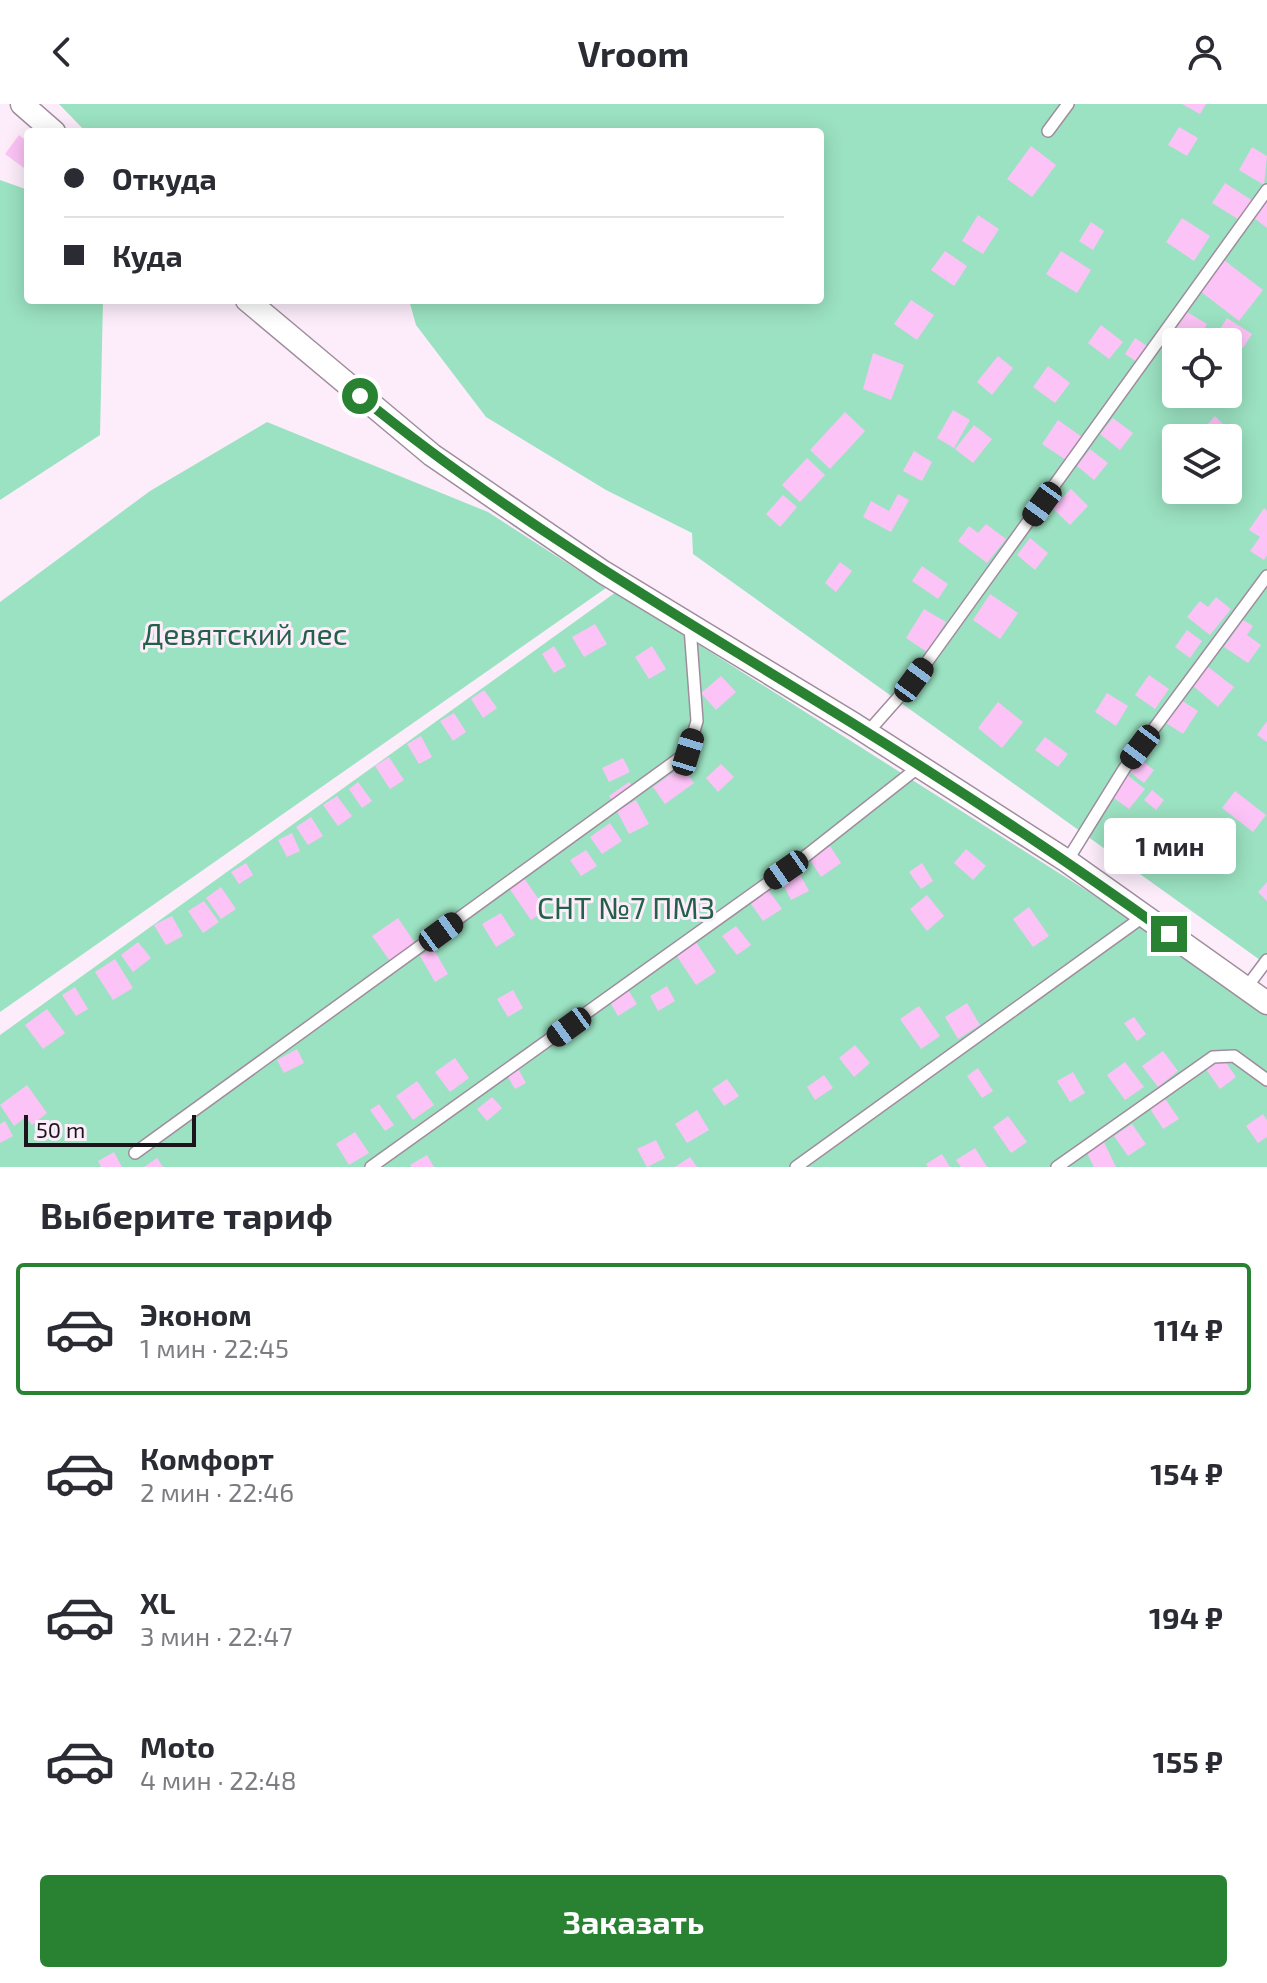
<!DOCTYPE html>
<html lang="ru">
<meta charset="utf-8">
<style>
:root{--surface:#fff;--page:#f7f7f7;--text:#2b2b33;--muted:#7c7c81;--line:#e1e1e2;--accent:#288232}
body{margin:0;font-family:"Exo 2",sans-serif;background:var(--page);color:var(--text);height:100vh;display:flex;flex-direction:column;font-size:30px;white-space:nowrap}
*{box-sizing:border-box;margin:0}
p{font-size:26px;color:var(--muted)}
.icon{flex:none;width:44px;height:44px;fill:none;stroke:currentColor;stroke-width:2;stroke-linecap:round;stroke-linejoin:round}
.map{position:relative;height:1063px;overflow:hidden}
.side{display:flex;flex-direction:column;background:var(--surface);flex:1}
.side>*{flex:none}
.top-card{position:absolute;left:24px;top:24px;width:800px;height:176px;border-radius:8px;box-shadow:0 4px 20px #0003;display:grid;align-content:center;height:176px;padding:0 40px;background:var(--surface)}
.fabs{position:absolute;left:1162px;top:224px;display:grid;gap:16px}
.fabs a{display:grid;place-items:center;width:80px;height:80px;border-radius:8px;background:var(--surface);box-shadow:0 4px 20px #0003;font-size:40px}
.scale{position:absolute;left:24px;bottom:20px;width:172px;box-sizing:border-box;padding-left:8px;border:4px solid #1b151b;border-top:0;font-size:22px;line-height:28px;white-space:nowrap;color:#1b151b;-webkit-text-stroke:6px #fdedfb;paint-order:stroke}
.end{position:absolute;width:36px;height:36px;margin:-18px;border:10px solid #288232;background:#fff;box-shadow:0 0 0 4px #fff}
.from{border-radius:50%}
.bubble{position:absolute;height:56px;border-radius:8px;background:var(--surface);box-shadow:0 4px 20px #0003;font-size:26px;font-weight:700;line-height:56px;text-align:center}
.car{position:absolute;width:24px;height:48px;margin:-24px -12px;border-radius:10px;box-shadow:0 0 6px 2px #0007;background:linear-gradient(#222 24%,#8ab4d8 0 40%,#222 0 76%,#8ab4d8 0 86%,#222 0)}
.top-card b{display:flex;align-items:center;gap:28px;height:76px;font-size:30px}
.top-card b+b{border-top:2px solid var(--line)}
.top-card i{width:20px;height:20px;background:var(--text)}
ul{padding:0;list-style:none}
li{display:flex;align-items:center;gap:24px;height:132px;margin:0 16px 12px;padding:0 24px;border:4px solid transparent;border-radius:8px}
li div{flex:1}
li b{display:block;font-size:30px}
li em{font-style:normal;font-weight:700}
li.on{border-color:var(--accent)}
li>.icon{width:72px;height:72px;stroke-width:1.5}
h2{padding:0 40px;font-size:36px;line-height:96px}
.primary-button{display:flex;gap:16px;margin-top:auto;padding:16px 40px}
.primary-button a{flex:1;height:92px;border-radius:8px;background:var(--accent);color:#fff;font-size:32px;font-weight:700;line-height:92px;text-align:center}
header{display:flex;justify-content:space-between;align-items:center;height:104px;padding:0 40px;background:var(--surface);font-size:36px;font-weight:700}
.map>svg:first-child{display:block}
</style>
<header><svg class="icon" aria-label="back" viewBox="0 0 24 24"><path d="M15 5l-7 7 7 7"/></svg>Vroom<svg class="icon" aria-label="person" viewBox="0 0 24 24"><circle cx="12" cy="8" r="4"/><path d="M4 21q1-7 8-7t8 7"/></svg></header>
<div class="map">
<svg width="1267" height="1063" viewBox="0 0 1267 1063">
<rect width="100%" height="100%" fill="#fdedfb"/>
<path fill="#9be2c2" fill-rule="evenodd" d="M59,0H1267V861L693,450L692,429L606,386L486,313L416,221L409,196H820V28H86ZM1176,238H1228V290H1176ZM1176,334H1228V386H1176Z
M0,76L28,86V196H103L100,331L0,396Z
M267,318L488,408L606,484L0,908V498L150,387Z
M616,488L1267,901V1063H0V931Z"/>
<path fill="#fcc3f6" d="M1182,0H1206L1200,10Z
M1179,23L1198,34L1187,52L1168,41Z
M19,31L28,38V67L5,50Z
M1031,42L1056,61L1032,93L1007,75Z
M1252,43L1267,52L1264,81L1239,66Z
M1225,79L1253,97L1241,117L1212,99Z
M1267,96V124L1254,114Z
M978,111L999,125L983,150L962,137Z
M1182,114L1210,132L1194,157L1166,138Z
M1091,118L1104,127L1093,146L1079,137Z
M945,147L967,162L954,182L931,166Z
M1061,147L1091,166L1077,189L1046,170Z
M1224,156L1263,186L1239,217L1200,187Z
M911,196L934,211L917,236L894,220Z
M1187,208L1207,220L1196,238H1179L1171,233Z
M1227,214L1252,230L1243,244L1218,228Z
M1101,221L1123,238L1109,255L1088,239Z
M1135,234L1147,242L1137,258L1125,250Z
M873,249L904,261L891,296L863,285Z
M998,252L1013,264L992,291L977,278Z
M1048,262L1070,279L1055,299L1033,283Z
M953,306L970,316L954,344L937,334Z
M845,308L865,327L830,365L810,346Z
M1215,312L1227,324L1218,334H1204L1199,329Z
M1113,314L1133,329L1120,346L1100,330Z
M1058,316L1082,333L1066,356L1042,340Z
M974,321L992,335L973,359L955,345Z
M1090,345L1108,359L1094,376L1077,362Z
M914,347L932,358L922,377L903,367Z
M807,354L825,371L800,398L782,381Z
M1228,356L1238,364L1228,377Z
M1071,385L1088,402L1070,421L1052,404Z
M898,390L909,396L891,428L863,413L871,397L889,407Z
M783,391L797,403L780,423L766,410Z
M1264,404L1267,407V451L1264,456L1250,447L1260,433L1249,426Z
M986,420L1006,435L987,459L958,437L969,422L978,429Z
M1030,434L1048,449L1035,466L1017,451Z
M840,458L852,467L836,488L825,479Z
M922,462L948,480L938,495L912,477Z
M990,490L1018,509L1000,535L973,516Z
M1216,493L1231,505L1210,531L1187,513L1200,497L1208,503Z
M924,505L946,518L927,548L906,534Z
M1243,516L1253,522L1247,531L1261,541L1248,559L1224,543Z
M595,520L607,540L584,553L572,533Z
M1187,526L1202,537L1190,554L1175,543Z
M554,542L566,562L554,569L542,550Z
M652,542L666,565L649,575L635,553Z
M1207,562L1234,583L1218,603L1192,581Z
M1149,571L1169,585L1155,605L1135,591Z
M721,572L736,588L716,606L701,589Z
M484,586L497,604L483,614L471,595Z
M1107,589L1128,602L1116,622L1095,608Z
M1181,596L1198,607L1183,630L1166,619Z
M998,598L1023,618L1002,644L978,624Z
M454,609L466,628L453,637L440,617Z
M1267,617V638L1257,631Z
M421,632L432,653L419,660L407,640Z
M1045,633L1068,650L1058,663L1035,646Z
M389,653L404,676L390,685L375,662Z
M623,654L630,668L609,678L602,664Z
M1140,655L1154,666L1144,679L1130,668Z
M721,660L734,673L718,688L706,674Z
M682,662L694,679L665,700L653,683Z
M1127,671L1145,685L1129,705L1111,692Z
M358,678L372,697L362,704L349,685Z
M629,678L637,688L616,703L609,692Z
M1152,686L1164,696L1156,706L1144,696Z
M1235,687L1266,711L1253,728L1222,704Z
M337,692L352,712L338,722L323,701Z
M636,696L649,720L629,730L617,707Z
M311,713L323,732L308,741L296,723Z
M610,719L622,737L602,750L590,733Z
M292,729L300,747L287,753L278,736Z
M830,742L841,759L821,773L810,756Z
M966,745L986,762L973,776L954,759Z
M586,746L597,762L581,772L570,756Z
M246,759L253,771L239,780L231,768Z
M922,759L933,777L921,785L909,768Z
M797,765L809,787L791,796L780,774Z
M524,774L546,806L531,816L509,784Z
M1267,778V797L1258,788Z
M221,783L236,805L221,815L206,794Z
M767,784L782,805L763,817L749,797Z
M927,791L944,812L927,827L910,805Z
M204,797L219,818L203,829L188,807Z
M1029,803L1049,832L1033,843L1013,815Z
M501,809L515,831L496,843L482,820Z
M172,812L183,832L166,841L154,821Z
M398,814L415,839L390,857L372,832Z
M736,822L751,841L737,851L722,832Z
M138,838L151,854L133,868L121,851Z
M696,838L716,868L696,881L676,851Z
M433,844L448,870L435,878L420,852Z
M115,855L133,884L113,896L95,868Z
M667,882L675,897L658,907L650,892Z
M75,883L88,905L76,912L62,891Z
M627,884L637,900L618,912L608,895Z
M513,886L523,904L508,913L497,895Z
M967,899L980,921L958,935L945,913Z
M919,902L940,932L921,945L900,915Z
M47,905L65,929L43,945L25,921Z
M1134,913L1146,930L1137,937L1124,919Z
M855,941L870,959L854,973L839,954Z
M297,945L304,959L284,969L277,956Z
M1163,947L1178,967L1158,983L1142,962Z
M455,954L469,974L450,988L435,968Z
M1223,954L1236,973L1220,985L1206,965Z
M1125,958L1144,983L1125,996L1107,971Z
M517,963L526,979L515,985L506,970Z
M978,964L993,987L982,994L967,972Z
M1073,968L1085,989L1070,998L1057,977Z
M824,971L833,984L815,996L807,983Z
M727,975L739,992L724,1002L712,985Z
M417,977L434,1001L413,1016L396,992Z
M27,981L47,1009L32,1021L26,1013L14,1022L0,1001Z
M492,993L502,1004L487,1017L477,1005Z
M1164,993L1179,1015L1163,1025L1149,1003Z
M379,1000L394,1021L385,1027L370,1006Z
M697,1006L709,1026L687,1039L675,1020Z
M1263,1010L1267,1016V1033L1258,1039L1246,1022Z
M1008,1012L1027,1038L1011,1049L993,1023Z
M5,1017L13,1032L0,1039V1020Z
M1132,1020L1146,1040L1128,1052L1114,1032Z
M355,1028L369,1049L349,1061L336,1040Z
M656,1036L665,1054L647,1063L637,1045Z
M1103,1036L1116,1063H1094L1085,1045Z
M975,1044L987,1063H961L956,1056Z
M114,1048L122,1063H101L98,1057Z
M942,1050L950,1063H928L926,1060Z
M427,1051L434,1063H412L410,1061Z
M690,1053L697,1063H675Z
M157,1054L163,1063H144Z"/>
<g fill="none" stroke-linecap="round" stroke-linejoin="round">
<defs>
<path id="lane" d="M1048,27L1068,0
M867,629L914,576L1267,86
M1067,757L1124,665L1267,472
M1246,884L1267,856
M135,1049L688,648L697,617L690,523
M371,1063L807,751L920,662
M796,1063L1137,817
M1057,1063L1213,953L1234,952L1267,976"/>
<path id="street" d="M22,0L54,28
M247,196L432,351L603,468L855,621L1067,757L1267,899"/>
</defs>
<use href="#lane" stroke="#9f8d9d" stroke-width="14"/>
<use href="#street" stroke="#9f8d9d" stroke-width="25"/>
<use href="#lane" stroke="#fff" stroke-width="11"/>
<use href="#street" stroke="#fff" stroke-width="22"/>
</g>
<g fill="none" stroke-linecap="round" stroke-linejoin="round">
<path stroke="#288232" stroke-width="10" d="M360,292C513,418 684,515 852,619C960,686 1066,756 1169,830"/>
</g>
<g text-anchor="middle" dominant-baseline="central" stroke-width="6" stroke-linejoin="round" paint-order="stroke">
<g font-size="30" fill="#236048" stroke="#fdedfb">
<text x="245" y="529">Девятский лес</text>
<text x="626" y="803">СНТ №7 ПМЗ</text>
</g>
</g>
</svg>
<div class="fabs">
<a><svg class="icon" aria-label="locate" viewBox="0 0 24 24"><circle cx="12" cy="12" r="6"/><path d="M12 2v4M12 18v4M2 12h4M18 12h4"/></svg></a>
<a><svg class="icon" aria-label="layers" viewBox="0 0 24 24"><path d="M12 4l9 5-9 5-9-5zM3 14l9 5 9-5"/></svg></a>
</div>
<div class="scale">50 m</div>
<i class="end from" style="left:360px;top:292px"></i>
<i class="end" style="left:1169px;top:830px"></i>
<div class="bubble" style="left:1104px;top:714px;width:132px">1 мин</div>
<i class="car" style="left:1042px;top:400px;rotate:216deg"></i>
<i class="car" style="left:914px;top:576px;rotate:36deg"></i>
<i class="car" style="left:1140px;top:643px;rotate:217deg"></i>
<i class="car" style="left:688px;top:648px;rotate:17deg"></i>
<i class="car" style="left:786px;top:766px;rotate:235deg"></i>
<i class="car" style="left:441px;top:828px;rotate:54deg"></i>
<i class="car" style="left:569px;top:923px;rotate:234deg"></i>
<div class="top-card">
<b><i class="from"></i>Откуда</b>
<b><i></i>Куда</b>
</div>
</div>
<section class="side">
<h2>Выберите тариф</h2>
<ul>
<li class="on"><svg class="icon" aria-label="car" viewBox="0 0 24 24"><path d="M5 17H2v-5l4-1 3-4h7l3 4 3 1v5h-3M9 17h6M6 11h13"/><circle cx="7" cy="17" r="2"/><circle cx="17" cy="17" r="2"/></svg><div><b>Эконом</b><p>1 мин · 22:45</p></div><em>114 ₽</em></li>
<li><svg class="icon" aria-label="car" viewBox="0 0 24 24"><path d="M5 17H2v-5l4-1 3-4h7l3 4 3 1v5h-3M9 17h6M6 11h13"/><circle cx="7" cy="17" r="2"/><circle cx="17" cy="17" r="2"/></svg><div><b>Комфорт</b><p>2 мин · 22:46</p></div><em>154 ₽</em></li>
<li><svg class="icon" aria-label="car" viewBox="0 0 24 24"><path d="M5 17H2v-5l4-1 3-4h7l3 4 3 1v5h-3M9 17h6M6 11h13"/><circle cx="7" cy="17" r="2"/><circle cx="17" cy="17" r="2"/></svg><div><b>XL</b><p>3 мин · 22:47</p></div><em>194 ₽</em></li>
<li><svg class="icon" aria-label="car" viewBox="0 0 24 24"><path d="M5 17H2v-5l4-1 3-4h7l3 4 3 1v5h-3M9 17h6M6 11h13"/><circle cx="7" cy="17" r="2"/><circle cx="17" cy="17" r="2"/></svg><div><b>Moto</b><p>4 мин · 22:48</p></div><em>155 ₽</em></li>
</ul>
<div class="primary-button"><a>Заказать</a></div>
</section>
